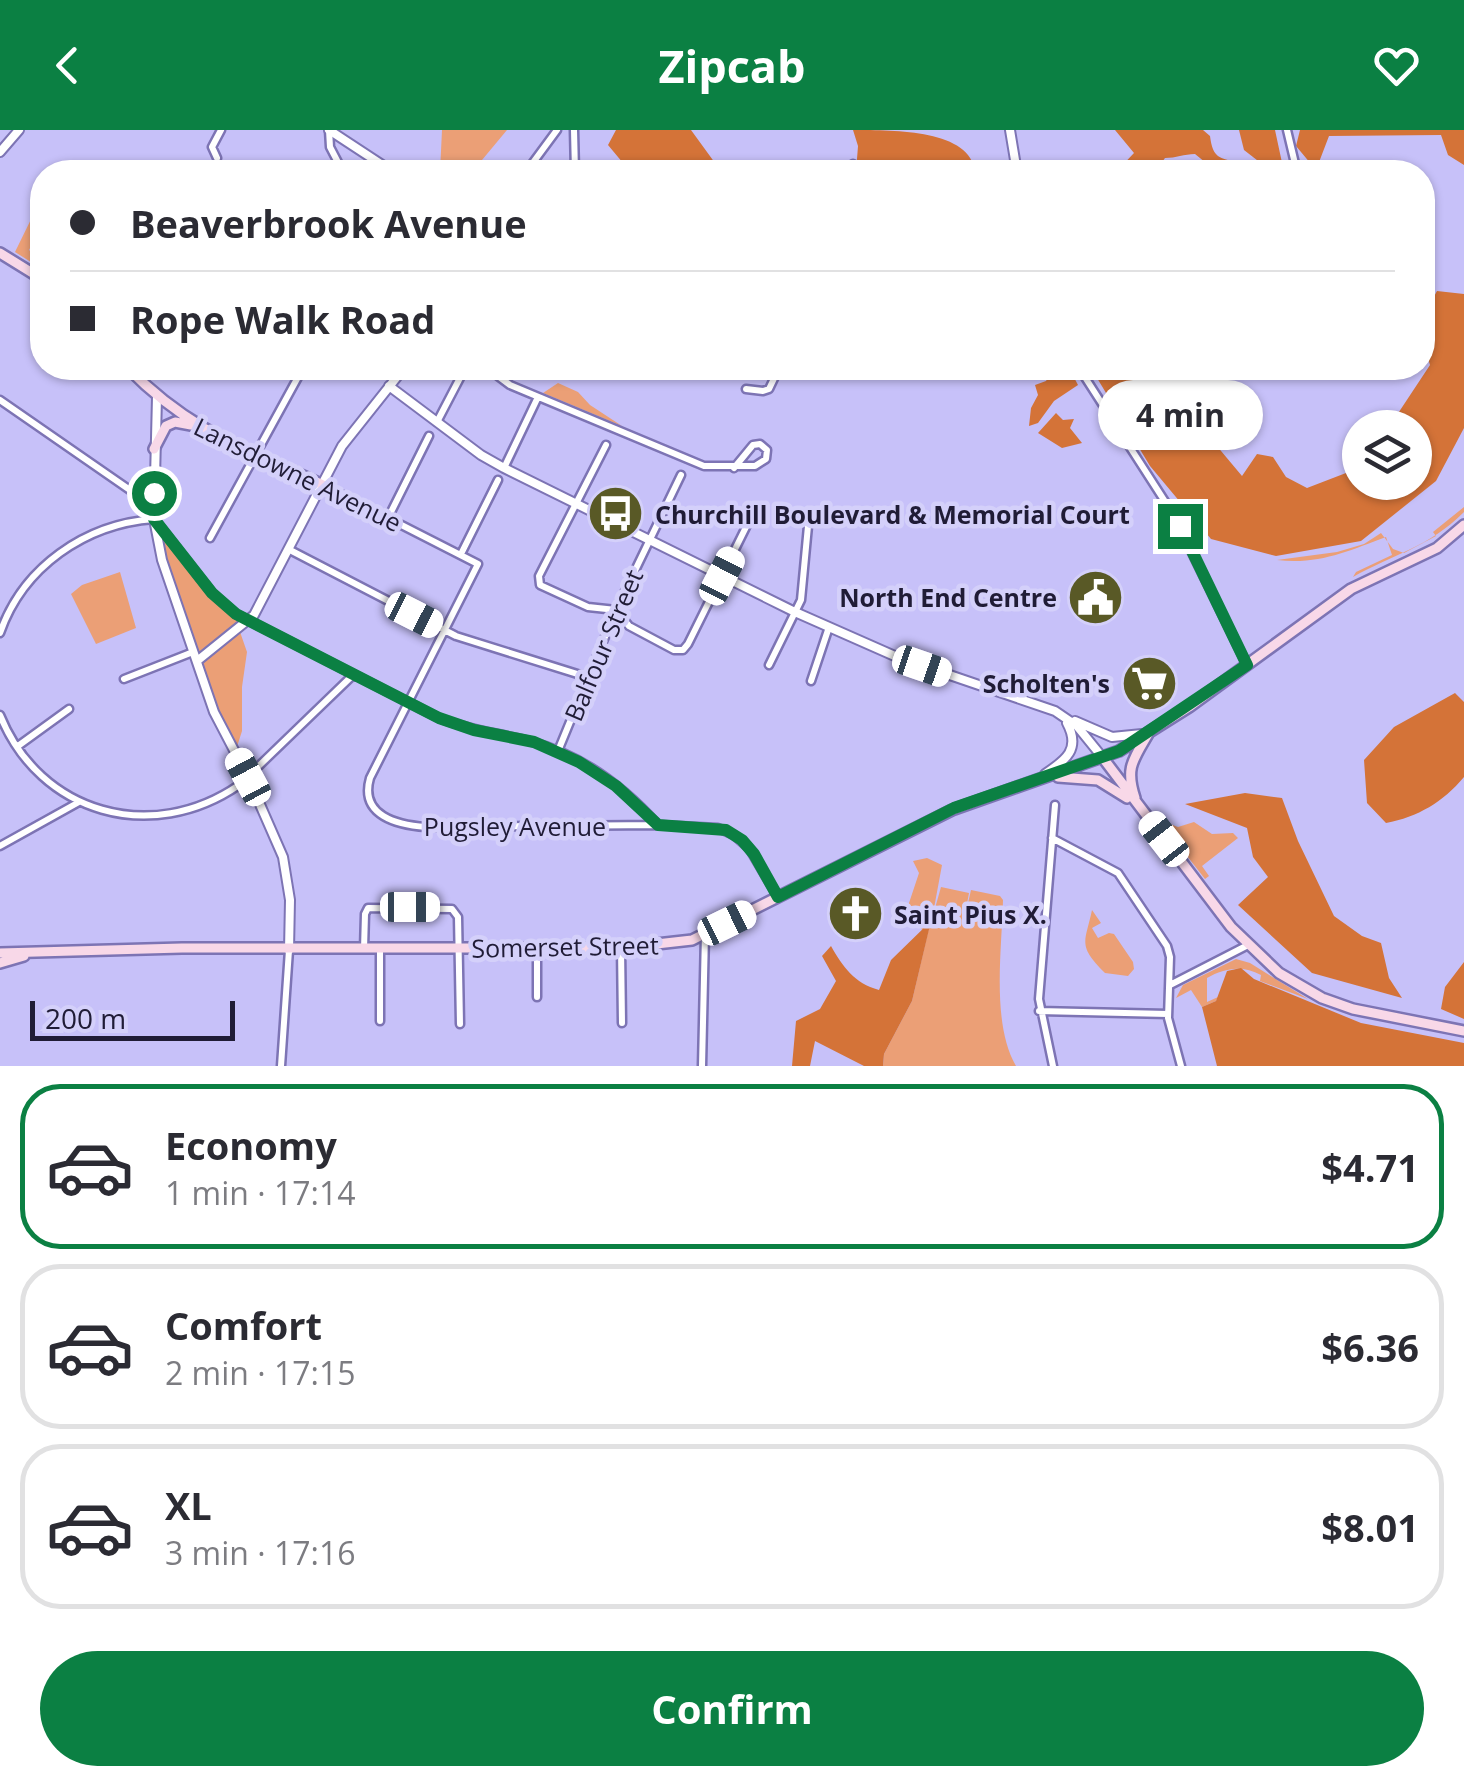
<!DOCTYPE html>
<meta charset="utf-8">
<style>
:root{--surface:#fff;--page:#f7f7f7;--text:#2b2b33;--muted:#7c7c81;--line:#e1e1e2;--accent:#0b8043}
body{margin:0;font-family:"Open Sans",sans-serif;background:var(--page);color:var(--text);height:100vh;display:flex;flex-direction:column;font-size:38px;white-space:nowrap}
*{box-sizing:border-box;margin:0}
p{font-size:32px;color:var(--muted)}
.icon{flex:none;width:55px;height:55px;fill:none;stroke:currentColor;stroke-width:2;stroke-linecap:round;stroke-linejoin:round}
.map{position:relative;height:936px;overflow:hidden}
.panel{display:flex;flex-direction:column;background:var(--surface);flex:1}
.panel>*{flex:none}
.guide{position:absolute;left:30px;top:30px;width:1405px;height:220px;border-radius:40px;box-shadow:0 2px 8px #0004;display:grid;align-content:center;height:220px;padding:0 40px;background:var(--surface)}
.tools{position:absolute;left:1342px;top:280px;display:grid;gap:20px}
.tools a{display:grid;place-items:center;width:90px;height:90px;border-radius:50%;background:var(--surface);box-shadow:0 2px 8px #0004;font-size:50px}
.scale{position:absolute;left:30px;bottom:25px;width:205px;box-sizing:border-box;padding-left:10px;border:5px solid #201c36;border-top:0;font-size:28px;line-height:35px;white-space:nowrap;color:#201c36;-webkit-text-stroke:8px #d4d0fa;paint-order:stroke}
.end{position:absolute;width:45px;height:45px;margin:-22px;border:12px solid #0b8043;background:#fff;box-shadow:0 0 0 5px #fff}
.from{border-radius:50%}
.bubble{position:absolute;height:70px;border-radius:35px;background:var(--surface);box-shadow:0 2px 8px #0004;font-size:32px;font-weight:700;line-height:70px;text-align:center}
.car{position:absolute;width:30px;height:60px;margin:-30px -15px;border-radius:12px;box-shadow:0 0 8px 2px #0007;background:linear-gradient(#fff 24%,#345 0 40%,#fff 0 76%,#345 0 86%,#fff 0)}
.guide b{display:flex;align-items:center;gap:35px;height:95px;font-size:38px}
.guide b+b{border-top:2px solid var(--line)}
.guide i{width:25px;height:25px;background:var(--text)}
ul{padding:18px 0 0;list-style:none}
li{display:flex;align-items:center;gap:30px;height:165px;margin:0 20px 15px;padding:0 20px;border:5px solid var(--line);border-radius:40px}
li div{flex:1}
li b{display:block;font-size:38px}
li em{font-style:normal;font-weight:700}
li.current{border-color:var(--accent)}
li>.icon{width:90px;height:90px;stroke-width:1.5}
.action{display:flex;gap:20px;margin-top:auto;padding:20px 40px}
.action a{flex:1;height:115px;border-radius:60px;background:var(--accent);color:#fff;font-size:40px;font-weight:700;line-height:115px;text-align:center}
header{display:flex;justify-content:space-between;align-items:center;height:130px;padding:0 40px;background:var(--accent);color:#fff;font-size:45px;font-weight:700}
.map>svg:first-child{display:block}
</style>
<header><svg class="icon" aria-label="back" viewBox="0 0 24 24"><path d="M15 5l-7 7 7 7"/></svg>Zipcab<svg class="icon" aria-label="heart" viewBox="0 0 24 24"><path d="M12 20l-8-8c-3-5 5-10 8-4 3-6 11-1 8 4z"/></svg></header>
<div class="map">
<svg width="1464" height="936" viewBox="0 0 1464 936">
<rect width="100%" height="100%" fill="#c7c1f9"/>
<path fill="#eb9f76" d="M442,0H507L472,42H440Z
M38,75L42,77V96L29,120L42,131V139L15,122Z
M558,253L578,262L590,275L622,296L543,263Z
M1464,377V382C1429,417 1394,424 1353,447L1356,442L1392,425L1386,407C1348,421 1319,435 1277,430L1337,422L1364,414L1381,403L1393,419L1404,423L1436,406L1433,402Z
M154,389L212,463L250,491L239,499L247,522L242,557V601L235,623C198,551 170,469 154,389Z
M120,442L136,498L96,514L71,464L82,455Z
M1194,692L1212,704L1233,703L1238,708L1202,736L1209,746L1205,749L1170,704L1174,702L1167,693L1178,697Z
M927,728L942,735L932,789L941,757L969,763L963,795L971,760L1000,766L1003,770C1002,819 991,893 1016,936H883L884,924L912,871L930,794L922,800L917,787L912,788L907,779L919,743L913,731Z
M1092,780L1101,793L1092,798L1098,808L1109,803L1114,804L1133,832L1134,839L1128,846L1105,843C1077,815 1085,813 1092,780Z
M1236,829L1250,833L1308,869L1260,851L1261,845C1242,835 1225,838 1207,848V872L1218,867L1216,871L1202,877L1191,860L1176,868L1183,855Z"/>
<path fill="#d47338" d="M616,0H691L715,33L632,36L628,42H611L623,33L608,15Z
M853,0C896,0 971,0 975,42H856L858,16Z
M1115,0H1203L1210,6C1213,29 1219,27 1238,33L1240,37L1233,42L1216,41L1195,24C1184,24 1176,28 1165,28L1155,42H1116L1134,23Z
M1239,0H1275L1284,42L1262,34L1244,20Z
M1300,0H1464V35L1448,25L1441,5L1329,6L1316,40L1296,16Z
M1437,161L1464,164V298L1436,351L1361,411L1276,426L1211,409L1150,336L1091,238H1174L1211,309L1242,346L1257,324L1273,327L1286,347L1307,358L1346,343L1360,330V352H1415V298L1389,297L1430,235L1423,212C1433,192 1426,180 1437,161Z
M1021,238L1038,240L1042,238H1069L1078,255L1054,271L1038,293L1029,296L1031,278L1038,265L1035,255L1046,251L1049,246L1044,244L1028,250L1017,242Z
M1056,283L1063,290L1074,289L1070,298L1082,313L1062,318L1038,303Z
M1455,563L1464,572V647C1443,672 1418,687 1386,693L1367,673L1364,630L1394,597Z
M1245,663L1282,668L1298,711L1334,786L1362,806L1381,813L1389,848L1402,868L1312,843L1238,775L1268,747L1253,727L1247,698L1185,674Z
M931,791L912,871L884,924L883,936H864L815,911L810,936H792L796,891L820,879L836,851L822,826L831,816C843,837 854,853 879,860L891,830Z
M1464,832V889L1441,879L1445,857Z
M1241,838L1254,849L1361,893L1464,913V936H1217L1202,877L1216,871L1227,841Z"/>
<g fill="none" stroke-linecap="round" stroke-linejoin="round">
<defs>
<path id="minor" d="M329,0L330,17L343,42
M574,0L575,42
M1287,0L1297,42
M217,28L212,17L221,0
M526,42L557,0
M853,42V34
M494,238L498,246L510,255L704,336H755L766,329L767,320L760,314L753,315L734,338
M1079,238L1173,384L1247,535
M746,259L763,261L769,259L779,238
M0,270L153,376
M437,292L461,246
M606,315L539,446L540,455L588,477L616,480L629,496L674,520H683L688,514L754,381
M504,338L538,267
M323,355L478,434L370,648C359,686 398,695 426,697L658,695L718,698L734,705L749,718L778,767
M388,388L429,306
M210,408L303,238
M290,420L456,506L587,547
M461,424L498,350
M0,503C23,437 85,394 154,389L212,463L236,484L439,588C468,600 499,603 529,611C580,624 624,657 658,695
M769,535L801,470L808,396
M124,549L193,522
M811,551L829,497
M0,585C40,684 152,715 239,655L353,545
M18,616L69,579
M558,621L616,480L681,345
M1052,708L1118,743L1167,816L1170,827L1168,888L1181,936
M0,716L79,672
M537,818V867
M621,818L622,893
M364,819L365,784L368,778L452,779L458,787L460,894
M1170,855L1248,815
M1039,881L1168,884
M380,891V819
M281,936L289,820
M702,936L705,804
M1053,936L1039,869L1055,675"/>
<path id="tertiary" d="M329,0L393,42
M1010,0L1017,42
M0,22L19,0
M389,256L481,325L504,338L795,482L897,527L1055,581L1077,596L1103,628
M157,267L154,389L162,430L214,582L248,647L283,727L290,770L289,820
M197,531L254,485L342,316L404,238
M1075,591L1112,607L1142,604
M1045,644C1066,630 1081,619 1067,593"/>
<path id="secondary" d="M0,123L42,149
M128,238C189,301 246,319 323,355
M154,319L166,296L175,292L191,295
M1103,628L1231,797L1279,843L1322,868L1353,879L1464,901
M1058,647L1098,650L1127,668
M1135,668C1125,638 1133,630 1148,604
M0,823L182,818H621L692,810L952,680L1119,621L1189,577L1351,459L1437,418L1464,395
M0,833L24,826"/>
</defs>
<use href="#minor" stroke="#7d74b4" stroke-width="11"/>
<use href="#tertiary" stroke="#7d74b4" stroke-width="12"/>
<use href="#secondary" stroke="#7d74b4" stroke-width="14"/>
<use href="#minor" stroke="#fff" stroke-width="6"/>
<use href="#tertiary" stroke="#fff" stroke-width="8"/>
<use href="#secondary" stroke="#f8d8e8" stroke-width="9"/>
</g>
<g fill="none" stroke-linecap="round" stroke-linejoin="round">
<path stroke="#0b8043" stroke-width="12" d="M154,363V389L212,463L236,484L439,588L474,600L534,612L579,632L616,656L658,695L726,700L742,710L754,724L778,767L954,678L1119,621L1247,535L1180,396"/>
</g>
<defs>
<symbol id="bus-disc" viewBox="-11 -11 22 22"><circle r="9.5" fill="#595926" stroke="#d4d0fa"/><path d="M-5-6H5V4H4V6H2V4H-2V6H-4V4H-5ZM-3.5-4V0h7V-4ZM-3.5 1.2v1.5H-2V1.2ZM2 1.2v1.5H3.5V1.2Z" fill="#fff"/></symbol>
<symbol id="civic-disc" viewBox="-11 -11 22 22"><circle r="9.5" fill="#595926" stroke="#d4d0fa"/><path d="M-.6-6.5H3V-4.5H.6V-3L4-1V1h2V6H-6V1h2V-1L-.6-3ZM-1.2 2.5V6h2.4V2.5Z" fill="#fff"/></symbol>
<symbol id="supermarket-disc" viewBox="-11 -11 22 22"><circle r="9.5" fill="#595926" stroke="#d4d0fa"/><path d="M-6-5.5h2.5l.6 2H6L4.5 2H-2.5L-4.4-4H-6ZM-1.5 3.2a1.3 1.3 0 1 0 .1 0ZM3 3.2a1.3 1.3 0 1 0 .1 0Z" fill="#fff"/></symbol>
<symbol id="church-disc" viewBox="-11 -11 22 22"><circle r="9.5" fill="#595926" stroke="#d4d0fa"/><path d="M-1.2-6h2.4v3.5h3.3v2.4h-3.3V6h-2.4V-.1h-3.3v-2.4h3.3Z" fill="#fff"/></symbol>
</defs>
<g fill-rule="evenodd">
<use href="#bus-disc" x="584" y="352" width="63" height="63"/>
<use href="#civic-disc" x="1064" y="436" width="63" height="63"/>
<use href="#supermarket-disc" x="1118" y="522" width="63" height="63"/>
<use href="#church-disc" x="824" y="752" width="63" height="63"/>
</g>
<g text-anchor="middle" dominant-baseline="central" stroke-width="9" stroke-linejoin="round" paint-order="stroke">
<g font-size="25" fill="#201c36" stroke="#d4d0fa">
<text transform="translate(298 344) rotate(26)">Lansdowne Avenue</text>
<text transform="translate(603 515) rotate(-67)">Balfour Street</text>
<text x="515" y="696">Pugsley Avenue</text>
<text transform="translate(565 816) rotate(-1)">Somerset Street</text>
</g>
<g font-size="25" font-weight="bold" fill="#201c36" stroke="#d4d0fa" text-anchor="start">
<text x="655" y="384">Churchill Boulevard &amp; Memorial Court</text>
<text x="1057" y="467" text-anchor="end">North End Centre</text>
<text x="1110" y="553" text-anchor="end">Scholten's</text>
<text x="894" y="784">Saint Pius X.</text>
</g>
</g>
</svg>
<div class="tools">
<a><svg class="icon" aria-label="layers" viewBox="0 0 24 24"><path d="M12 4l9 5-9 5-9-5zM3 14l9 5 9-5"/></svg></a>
</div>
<div class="scale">200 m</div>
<i class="end from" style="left:154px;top:363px"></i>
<i class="end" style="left:1180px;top:396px"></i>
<div class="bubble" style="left:1098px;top:250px;width:165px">4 min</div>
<i class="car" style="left:722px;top:446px;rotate:27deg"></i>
<i class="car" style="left:414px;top:485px;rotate:117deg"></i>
<i class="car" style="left:922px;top:536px;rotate:109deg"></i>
<i class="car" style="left:248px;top:647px;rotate:332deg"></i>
<i class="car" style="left:1164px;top:709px;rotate:322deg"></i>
<i class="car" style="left:410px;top:777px;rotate:90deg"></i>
<i class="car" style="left:727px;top:793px;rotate:64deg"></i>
<div class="guide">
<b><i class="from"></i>Beaverbrook Avenue</b>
<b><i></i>Rope Walk Road</b>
</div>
</div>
<section class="panel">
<ul>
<li class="current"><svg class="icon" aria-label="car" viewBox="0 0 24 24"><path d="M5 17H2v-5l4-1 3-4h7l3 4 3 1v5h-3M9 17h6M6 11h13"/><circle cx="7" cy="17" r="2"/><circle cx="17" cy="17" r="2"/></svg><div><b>Economy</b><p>1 min · 17:14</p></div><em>$4.71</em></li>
<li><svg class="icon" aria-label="car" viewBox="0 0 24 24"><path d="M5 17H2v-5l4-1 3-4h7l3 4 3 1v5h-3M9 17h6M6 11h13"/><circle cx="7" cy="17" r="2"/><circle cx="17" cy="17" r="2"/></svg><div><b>Comfort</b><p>2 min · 17:15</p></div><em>$6.36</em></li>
<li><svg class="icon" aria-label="car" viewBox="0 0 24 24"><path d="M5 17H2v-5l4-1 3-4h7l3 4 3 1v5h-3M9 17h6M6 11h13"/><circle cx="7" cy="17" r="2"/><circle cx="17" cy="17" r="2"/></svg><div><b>XL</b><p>3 min · 17:16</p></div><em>$8.01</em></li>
</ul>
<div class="action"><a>Confirm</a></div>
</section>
